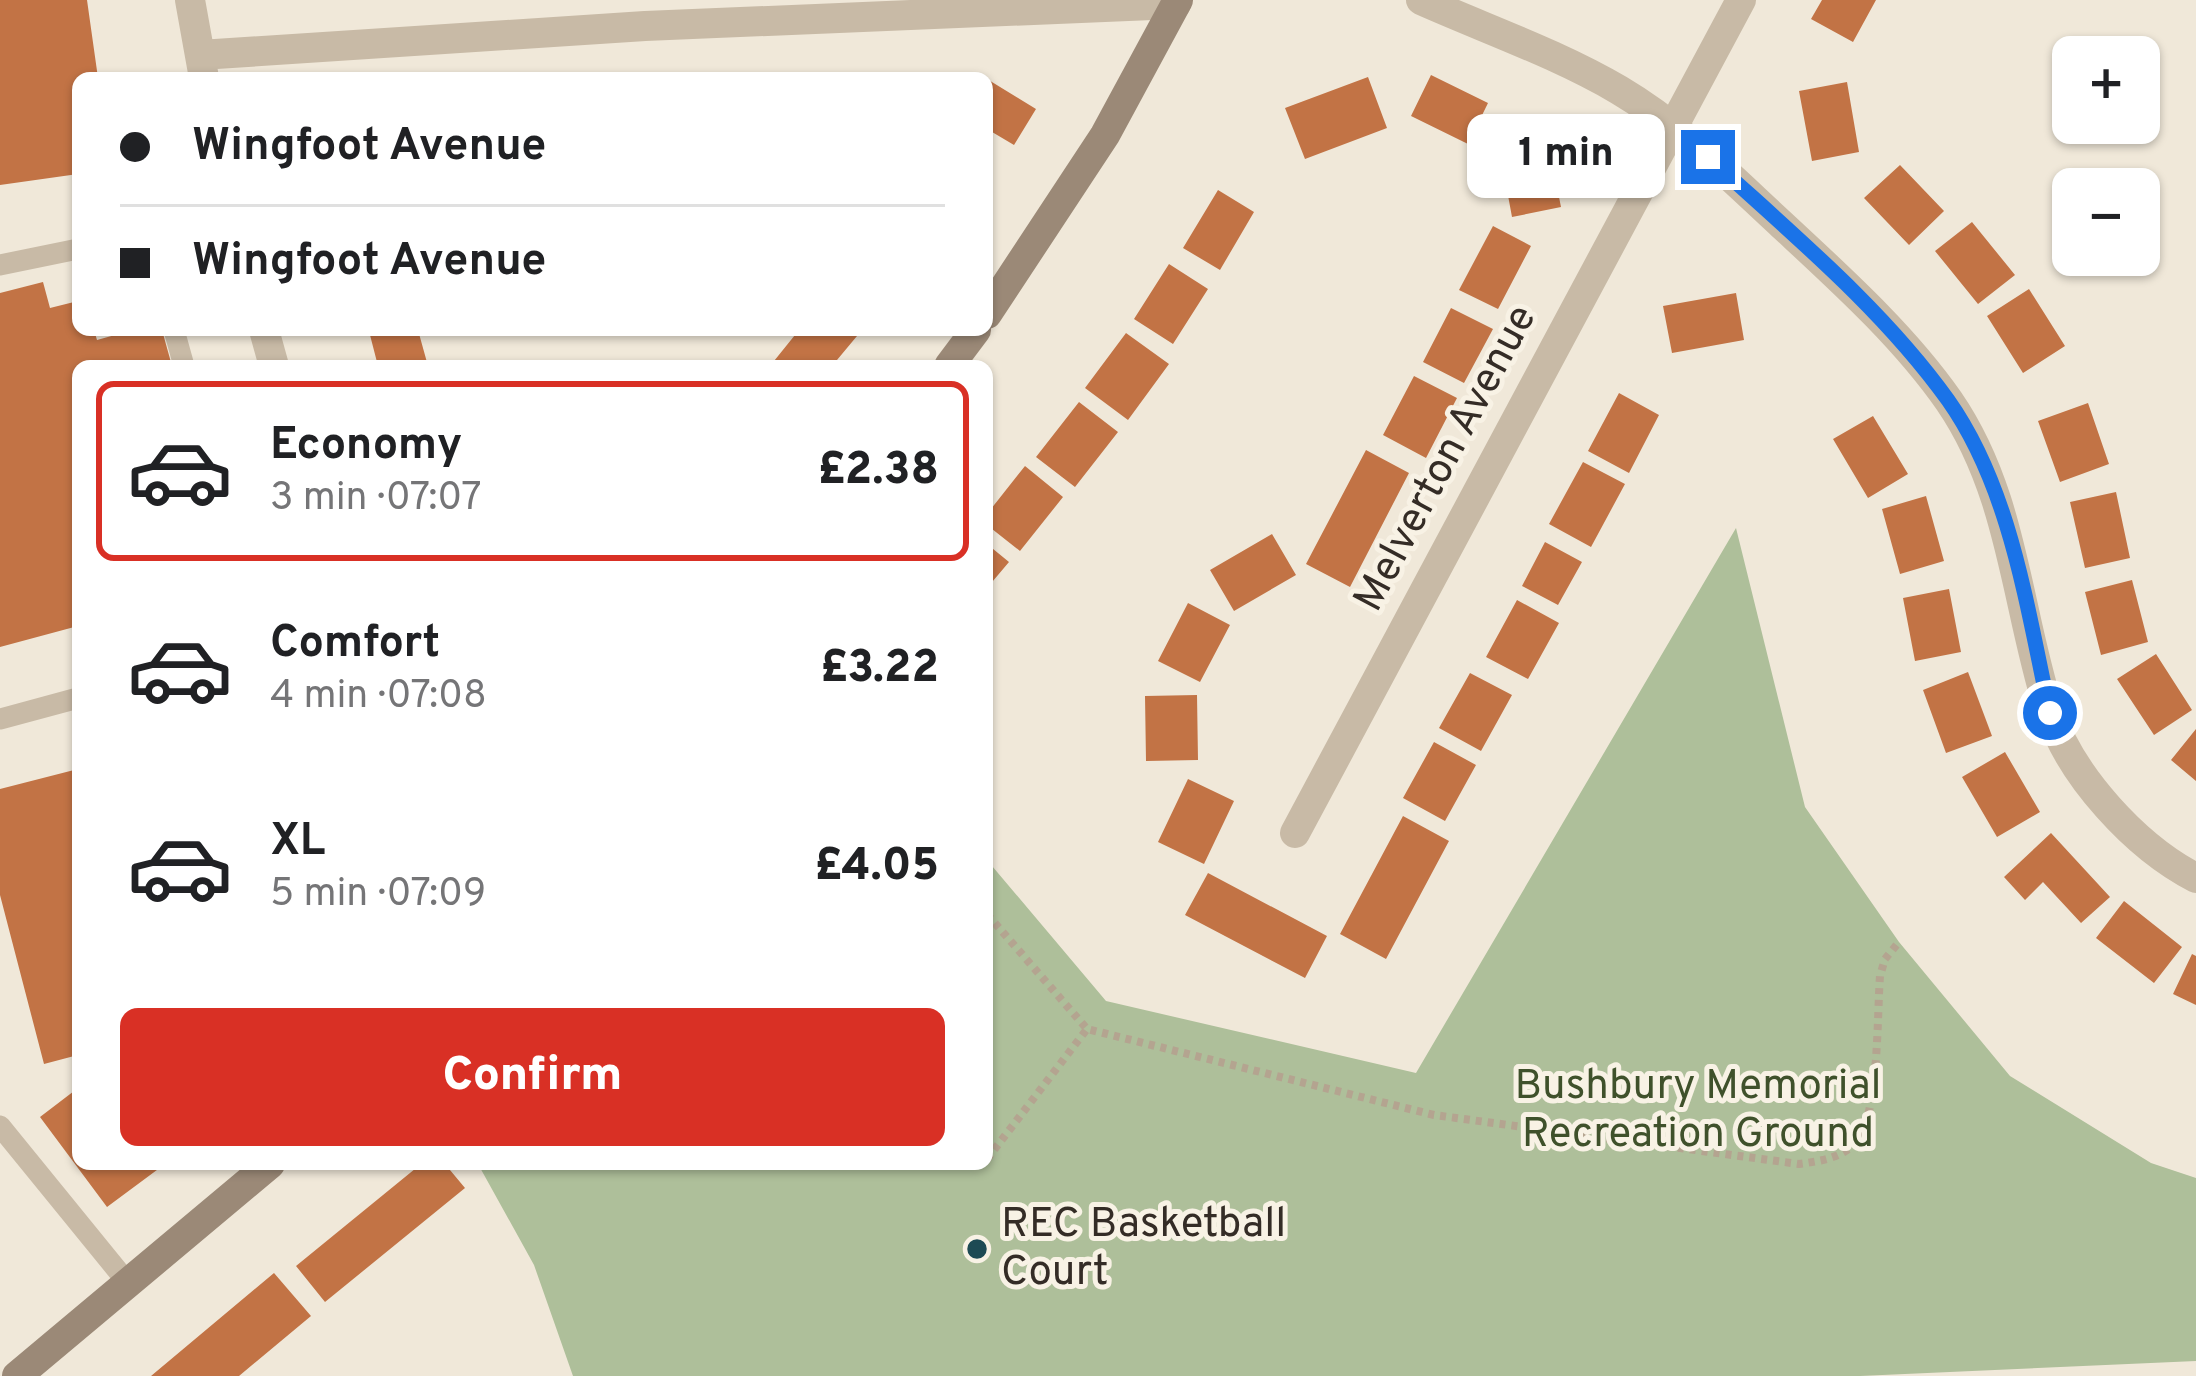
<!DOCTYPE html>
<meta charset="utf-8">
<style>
:root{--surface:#fff;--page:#f6f6f6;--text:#202124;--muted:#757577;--line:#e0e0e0;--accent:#d93025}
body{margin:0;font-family:Overpass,sans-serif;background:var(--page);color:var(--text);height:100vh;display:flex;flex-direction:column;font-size:45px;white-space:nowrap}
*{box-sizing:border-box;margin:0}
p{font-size:39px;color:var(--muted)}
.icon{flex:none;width:66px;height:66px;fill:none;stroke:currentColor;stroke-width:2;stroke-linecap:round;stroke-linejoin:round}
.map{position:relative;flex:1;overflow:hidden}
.side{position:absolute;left:72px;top:360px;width:921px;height:810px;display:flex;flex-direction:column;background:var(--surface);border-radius:18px;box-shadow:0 3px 9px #0004}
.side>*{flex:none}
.hud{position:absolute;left:72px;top:72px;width:921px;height:264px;border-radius:18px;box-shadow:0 3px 9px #0004;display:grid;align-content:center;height:264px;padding:0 48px;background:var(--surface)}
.tools{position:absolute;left:2052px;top:36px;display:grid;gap:24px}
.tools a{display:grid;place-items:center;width:108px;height:108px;border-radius:18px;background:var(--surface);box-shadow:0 3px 9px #0004;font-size:60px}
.end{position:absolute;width:54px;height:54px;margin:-27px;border:15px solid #1a73e8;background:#fff;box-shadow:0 0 0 6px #fff}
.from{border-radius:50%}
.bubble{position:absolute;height:84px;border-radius:18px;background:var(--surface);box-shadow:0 3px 9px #0004;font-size:39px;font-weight:800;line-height:84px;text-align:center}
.hud b{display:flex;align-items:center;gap:42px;height:114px;font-size:45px}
.hud b+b{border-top:3px solid var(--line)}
.hud i{width:30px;height:30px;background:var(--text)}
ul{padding:21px 0 0;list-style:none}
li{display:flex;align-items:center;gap:36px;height:180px;margin:0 24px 18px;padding:0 24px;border:6px solid transparent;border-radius:18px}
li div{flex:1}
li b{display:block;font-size:45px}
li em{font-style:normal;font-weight:800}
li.active{border-color:var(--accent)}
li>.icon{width:108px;height:108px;stroke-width:1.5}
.primary-button{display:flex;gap:24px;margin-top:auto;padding:24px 48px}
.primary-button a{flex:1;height:138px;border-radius:18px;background:var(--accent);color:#fff;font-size:48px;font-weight:800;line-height:138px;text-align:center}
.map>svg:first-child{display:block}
</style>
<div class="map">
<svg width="2196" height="1376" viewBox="0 0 2196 1376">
<rect width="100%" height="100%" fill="#f0e8d9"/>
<path fill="#aebf9a" d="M1736,528L1805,807L1899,942L2010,1076L2151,1163L2196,1178V1361L1860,1376H573L534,1265L478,1164H987V860L1106,1001L1416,1073Z"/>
<path fill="#c27345" d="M0,0H87L98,78H78V174L0,185Z
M1822,0H1876L1853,42L1811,19Z
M1431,75L1488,103L1468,144L1411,116Z
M1368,77L1387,128L1305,159L1285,108Z
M987,79L1036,109L1014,145L987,129Z
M1847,82L1859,152L1812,161L1799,91Z
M1547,137L1561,207L1512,217L1499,147Z
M1900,165L1944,211L1909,245L1864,198Z
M1218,190L1254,212L1220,270L1183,248Z
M1972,222L2015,275L1978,304L1935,251Z
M1493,226L1531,246L1498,309L1459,290Z
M1169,264L1208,289L1173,344L1134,319Z
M43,282L50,308L78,301V330H94L97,340L133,330H162L172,366H78V626L0,647V293Z
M2029,289L2065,346L2023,373L1987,316Z
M1736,293L1744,340L1672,353L1663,306Z
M1451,308L1493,329L1464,383L1423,362Z
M391,330H418L428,366H378L370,335Z
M799,330H862L832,366H770Z
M1126,333L1169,364L1128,420L1085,388Z
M1414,376L1457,398L1426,458L1383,435Z
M1619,393L1659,415L1629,473L1588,451Z
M1079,402L1118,432L1075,487L1036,457Z
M2088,403L2109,464L2060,482L2038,421Z
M1873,416L1908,474L1868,498L1833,439Z
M1366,450L1409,473L1350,587L1306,564Z
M1583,462L1625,484L1591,547L1549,524Z
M1025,466L1063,497L1020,551L987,525V514Z
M2116,492L2130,558L2085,568L2070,502Z
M1926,496L1944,561L1900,574L1882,509Z
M1272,534L1296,575L1234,611L1210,570Z
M1545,542L1582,562L1558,605L1522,586Z
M987,544L1009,562L987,588Z
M2132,580L2148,642L2101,655L2085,592Z
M1949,589L1961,652L1915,661L1903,598Z
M1517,600L1559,623L1528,679L1486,657Z
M1188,603L1230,625L1200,682L1158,661Z
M2156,654L2192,710L2154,735L2117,679Z
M1968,672L1992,736L1946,753L1923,690Z
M1470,673L1512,695L1481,751L1439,728Z
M1197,695L1198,760L1146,761L1145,696Z
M2196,729V781L2171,760Z
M1434,742L1476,765L1445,821L1403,798Z
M2005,752L2040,812L1997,837L1962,777Z
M78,769V1055L44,1064L0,895V789Z
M1188,779L1234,801L1204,864L1158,842Z
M1403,816L1449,841L1386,959L1340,934Z
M2051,833L2110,897L2081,923L2043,882L2025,900L2004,877Z
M1208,873L1327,936L1305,978L1185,915Z
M2124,901L2182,947L2154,983L2096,938Z
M2192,954L2196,956V1005L2173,994Z
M78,1088V1164H165L107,1207L40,1117Z
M421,1164H445L465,1188L325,1302L296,1266Z
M274,1273L311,1316L239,1376H151Z"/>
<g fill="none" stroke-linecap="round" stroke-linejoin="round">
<path stroke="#b4a490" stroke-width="8" stroke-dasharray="6 6" stroke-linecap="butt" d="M987,914L1087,1029L1434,1115L1799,1164C1820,1161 1846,1158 1859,1138C1879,1106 1877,1016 1880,976L1885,959L1899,942
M987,1159L1087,1029"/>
<path stroke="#c8baa6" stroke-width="21" d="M0,265L78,249
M174,330L184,366
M0,719L78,698
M0,1126L127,1282"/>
<path stroke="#c8baa6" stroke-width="30" d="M190,0L204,78
M1421,0C1486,29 1558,54 1619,90C1680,126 1728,175 1780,223C1838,277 1903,335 1949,401C2013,494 2016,606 2049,710C2070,776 2136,847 2196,878
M200,55L645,26L1176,4
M264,330L274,366
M1295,833L1741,0"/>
<path stroke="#9b8977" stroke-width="30" d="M987,314L1105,135L1178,0
M949,366L976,330
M17,1376L270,1164"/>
</g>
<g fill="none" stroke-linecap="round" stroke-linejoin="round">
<path stroke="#1a73e8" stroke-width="15" d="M1708,157C1791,233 1882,308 1948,400C2011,489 2027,609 2050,713"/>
</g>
<circle fill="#1d4a54" stroke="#f8f2e5" stroke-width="4.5" cx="977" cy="1249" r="12"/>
<g text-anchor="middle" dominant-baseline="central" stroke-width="10" stroke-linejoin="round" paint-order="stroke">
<g font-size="42" fill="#342c26" stroke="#f8f2e5">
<text transform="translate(1447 459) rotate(-62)">Melverton Avenue</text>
</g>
<g font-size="42" fill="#3f512b" stroke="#f8f2e5">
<text x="1698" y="1087">Bushbury Memorial<tspan x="1698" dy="48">Recreation Ground</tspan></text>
</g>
<g font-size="42" fill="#342c26" stroke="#f8f2e5" text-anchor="start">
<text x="1001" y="1225">REC Basketball<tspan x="1001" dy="48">Court</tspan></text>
</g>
</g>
</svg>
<div class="tools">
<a>+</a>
<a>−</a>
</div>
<i class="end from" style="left:2050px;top:713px"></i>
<i class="end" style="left:1708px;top:157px"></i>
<div class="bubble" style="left:1467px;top:114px;width:198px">1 min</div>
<div class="hud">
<b><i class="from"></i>Wingfoot Avenue</b>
<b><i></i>Wingfoot Avenue</b>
</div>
<section class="side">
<ul>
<li class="active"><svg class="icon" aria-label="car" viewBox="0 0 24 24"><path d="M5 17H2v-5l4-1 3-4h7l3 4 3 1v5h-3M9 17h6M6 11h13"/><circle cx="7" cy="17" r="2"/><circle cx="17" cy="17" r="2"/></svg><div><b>Economy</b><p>3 min · 07:07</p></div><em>£2.38</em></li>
<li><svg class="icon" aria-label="car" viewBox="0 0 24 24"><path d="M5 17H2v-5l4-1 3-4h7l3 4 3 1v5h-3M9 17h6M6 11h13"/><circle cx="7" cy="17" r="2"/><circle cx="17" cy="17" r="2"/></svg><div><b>Comfort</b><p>4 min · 07:08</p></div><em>£3.22</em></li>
<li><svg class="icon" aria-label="car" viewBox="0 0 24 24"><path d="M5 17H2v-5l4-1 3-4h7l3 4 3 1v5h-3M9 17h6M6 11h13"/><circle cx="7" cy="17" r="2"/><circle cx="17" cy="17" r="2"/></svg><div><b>XL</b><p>5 min · 07:09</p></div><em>£4.05</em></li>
</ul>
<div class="primary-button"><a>Confirm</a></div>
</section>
</div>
